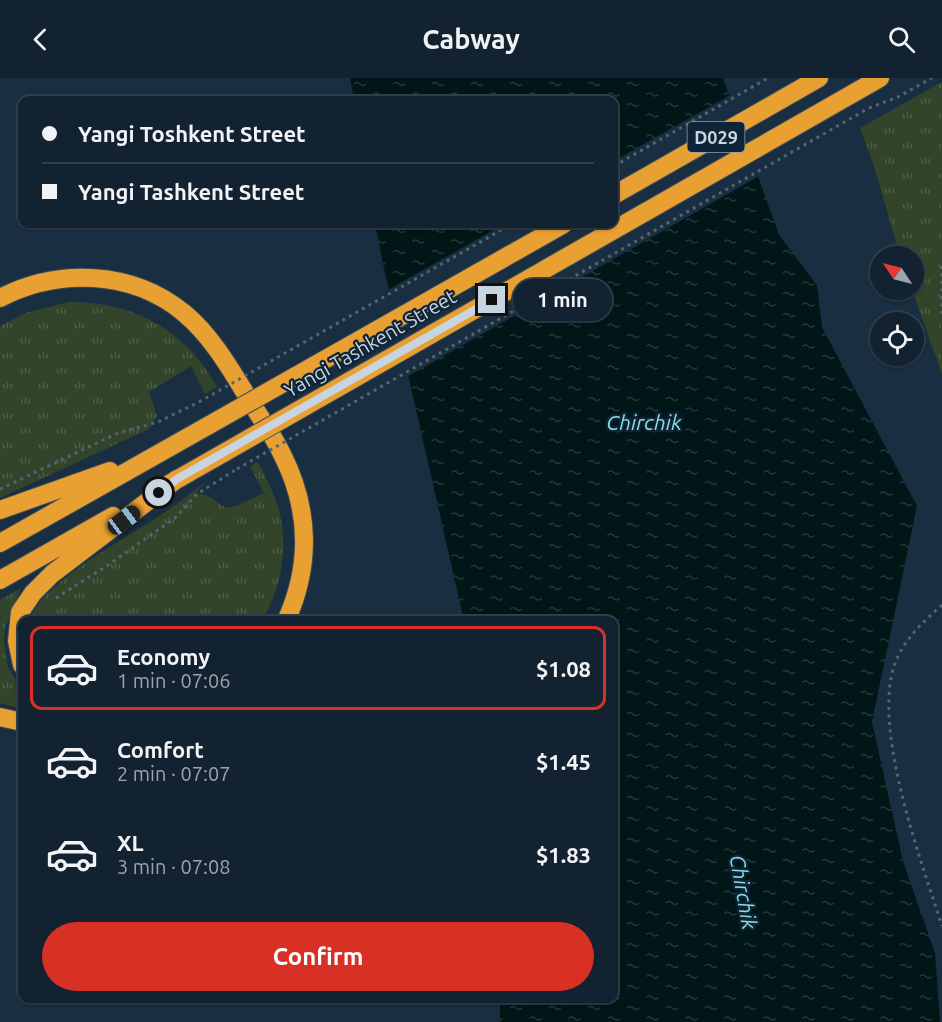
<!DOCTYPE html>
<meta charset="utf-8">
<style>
:root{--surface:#132230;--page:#1c2a38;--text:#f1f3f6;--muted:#9da4ab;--line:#323f4c;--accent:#d93025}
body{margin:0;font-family:Ubuntu,sans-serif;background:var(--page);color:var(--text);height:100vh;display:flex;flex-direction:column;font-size:22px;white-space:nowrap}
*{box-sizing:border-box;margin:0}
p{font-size:20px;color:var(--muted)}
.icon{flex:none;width:33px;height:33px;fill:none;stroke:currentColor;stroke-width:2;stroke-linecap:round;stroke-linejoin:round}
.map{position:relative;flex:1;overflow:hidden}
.panel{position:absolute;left:18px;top:538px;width:600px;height:387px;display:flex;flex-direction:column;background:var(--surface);border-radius:12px;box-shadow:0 2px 4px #0004,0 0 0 2px var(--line)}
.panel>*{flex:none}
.top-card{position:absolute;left:18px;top:18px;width:600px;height:132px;border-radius:12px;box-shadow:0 2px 4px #0004,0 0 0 2px var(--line);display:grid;align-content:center;height:132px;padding:0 24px;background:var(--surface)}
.needle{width:39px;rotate:305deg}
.fabs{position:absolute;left:870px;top:168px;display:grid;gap:12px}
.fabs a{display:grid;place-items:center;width:54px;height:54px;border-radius:50%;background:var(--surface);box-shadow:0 2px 4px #0004,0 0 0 2px var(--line);font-size:30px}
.end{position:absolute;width:27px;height:27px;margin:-14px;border:8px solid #c8d5e1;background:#111;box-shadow:0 0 0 3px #111}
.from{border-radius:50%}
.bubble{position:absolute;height:42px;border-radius:21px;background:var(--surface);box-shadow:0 2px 4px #0004,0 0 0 2px var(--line);font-size:20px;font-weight:700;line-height:42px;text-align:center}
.car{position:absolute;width:18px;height:36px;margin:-18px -9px;border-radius:8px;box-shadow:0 0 4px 2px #0007;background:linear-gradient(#222 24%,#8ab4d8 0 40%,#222 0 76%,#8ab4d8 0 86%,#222 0)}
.top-card b{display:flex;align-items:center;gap:21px;height:57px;font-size:22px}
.top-card b+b{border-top:2px solid var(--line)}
.top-card i{width:15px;height:15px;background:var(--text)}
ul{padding:10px 0 0;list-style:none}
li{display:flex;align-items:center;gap:18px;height:84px;margin:0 12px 9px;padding:0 12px;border:3px solid transparent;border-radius:12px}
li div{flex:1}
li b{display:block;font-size:22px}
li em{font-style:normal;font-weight:700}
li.on{border-color:var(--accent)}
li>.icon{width:54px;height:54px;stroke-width:1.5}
.primary-button{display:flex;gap:12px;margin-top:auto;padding:12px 24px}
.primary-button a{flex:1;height:69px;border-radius:36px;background:var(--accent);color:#fff;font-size:24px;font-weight:700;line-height:69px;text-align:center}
header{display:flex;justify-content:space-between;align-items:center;height:78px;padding:0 24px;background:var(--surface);font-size:27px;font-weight:700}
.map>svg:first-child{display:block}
</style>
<header><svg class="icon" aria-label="back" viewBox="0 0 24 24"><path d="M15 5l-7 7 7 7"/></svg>Cabway<svg class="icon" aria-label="search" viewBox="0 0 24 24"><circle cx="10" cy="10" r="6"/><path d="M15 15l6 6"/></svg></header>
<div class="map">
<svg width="942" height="944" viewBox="0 0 942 944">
<defs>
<pattern id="grass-tufts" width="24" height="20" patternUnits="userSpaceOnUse" patternTransform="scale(1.5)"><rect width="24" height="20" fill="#324429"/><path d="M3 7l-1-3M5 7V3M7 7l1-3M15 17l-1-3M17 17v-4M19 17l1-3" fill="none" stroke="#4e5e48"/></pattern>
<pattern id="water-ripples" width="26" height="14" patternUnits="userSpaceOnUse" patternTransform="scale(1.5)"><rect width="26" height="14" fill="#011717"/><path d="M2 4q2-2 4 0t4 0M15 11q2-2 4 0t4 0" fill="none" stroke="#253838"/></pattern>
</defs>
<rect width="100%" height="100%" fill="#192e40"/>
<path fill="url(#grass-tufts)" d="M942,4V296L912,212H914V178H900L874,88L860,50Z
M69,224C119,223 167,242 199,282C206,290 211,300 217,309L205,316L191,288L149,314L157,338L149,351L0,420V248L25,235Z
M258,384C265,397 272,411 277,426C290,464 282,509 262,543H28C49,498 125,462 167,433C180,424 193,413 207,403L196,414L208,418L226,430L236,428L264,415L250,388Z
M21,510L5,550L4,562L8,589L22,612V631L0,625V522Z"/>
<path fill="url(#water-ripples)" d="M350,0H723L779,157L817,207L822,249L917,428L872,644L903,783L935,875L940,944H500V921H614V543H464L383,186L375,146H614V22H354Z"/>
<path fill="#192e40" d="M732,16L761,97L405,300L386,213L504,146H614V83Z"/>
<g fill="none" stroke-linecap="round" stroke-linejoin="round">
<defs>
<path id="highway" d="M859,12L880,0
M614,117L819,0
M0,220C58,190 132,192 184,235C213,259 232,294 252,326C262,342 274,359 282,376C310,431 311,488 286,543
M169,406L227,373
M0,432L110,393
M0,465L211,346
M0,502L113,438
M22,587L17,563L20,534L33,515L52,496L177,401
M0,639L22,644"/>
</defs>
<use href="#highway" stroke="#3a4b5b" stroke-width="20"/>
<path stroke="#536575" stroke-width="3" stroke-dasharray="3 4.5" stroke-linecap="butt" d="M869,30L898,19L932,0
M614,88L768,0
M942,188V237
M0,411L118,355L158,344L199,324
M56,520L108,487L175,440L197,416L237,391
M942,527C923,544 903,562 894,588C873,654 921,782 942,848"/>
<use href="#highway" stroke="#e8a032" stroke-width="18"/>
<defs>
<path id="highway-bridge" d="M211,346L564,146
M227,373L859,12"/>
</defs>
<use href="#highway-bridge" stroke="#3a4b5b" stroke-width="20" stroke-linecap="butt"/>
<path stroke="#536575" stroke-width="3" stroke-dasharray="3 4.5" stroke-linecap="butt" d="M199,324L512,146
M237,391L869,30"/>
<use href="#highway-bridge" stroke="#e8a032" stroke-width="18"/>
</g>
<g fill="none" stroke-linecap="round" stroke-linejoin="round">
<path stroke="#c8d5e1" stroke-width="8" d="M159,415L177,401L492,222"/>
</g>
<g text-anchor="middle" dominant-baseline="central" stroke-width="4.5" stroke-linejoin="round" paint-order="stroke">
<rect fill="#0f2436" stroke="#90a0ae" stroke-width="1.5" x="687.5" y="44" width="57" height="30" rx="4.5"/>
<g font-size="18" font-weight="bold" fill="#c8d5e1">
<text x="716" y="59">D029</text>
</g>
<g font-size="20" fill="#c8d5e1" stroke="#0f2436">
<text transform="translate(370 265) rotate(-30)">Yangi Tashkent Street</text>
</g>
<g font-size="21" font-style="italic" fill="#8bddde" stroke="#0f2436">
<text x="644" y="344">Chirchik</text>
<text transform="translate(744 814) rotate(80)">Chirchik</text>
</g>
</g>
</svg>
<div class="fabs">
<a><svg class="needle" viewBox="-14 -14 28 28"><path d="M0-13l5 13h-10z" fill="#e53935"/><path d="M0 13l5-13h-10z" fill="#9da4ab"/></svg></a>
<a><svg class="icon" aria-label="locate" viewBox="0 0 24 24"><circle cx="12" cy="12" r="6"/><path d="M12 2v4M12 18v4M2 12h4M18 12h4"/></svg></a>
</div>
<i class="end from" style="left:159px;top:415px"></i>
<i class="end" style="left:492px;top:222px"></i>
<div class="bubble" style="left:513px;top:201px;width:99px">1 min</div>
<i class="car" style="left:124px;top:442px;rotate:53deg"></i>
<div class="top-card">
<b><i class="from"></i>Yangi Toshkent Street</b>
<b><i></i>Yangi Tashkent Street</b>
</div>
<section class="panel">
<ul>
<li class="on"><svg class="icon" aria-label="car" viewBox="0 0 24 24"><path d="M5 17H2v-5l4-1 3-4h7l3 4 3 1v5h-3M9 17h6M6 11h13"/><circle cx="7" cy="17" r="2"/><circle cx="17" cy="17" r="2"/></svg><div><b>Economy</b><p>1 min · 07:06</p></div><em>$1.08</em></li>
<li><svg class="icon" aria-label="car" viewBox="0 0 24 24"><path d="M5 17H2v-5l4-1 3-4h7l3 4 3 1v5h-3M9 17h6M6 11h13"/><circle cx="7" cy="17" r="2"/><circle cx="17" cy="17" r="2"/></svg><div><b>Comfort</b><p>2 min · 07:07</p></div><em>$1.45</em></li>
<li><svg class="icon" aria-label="car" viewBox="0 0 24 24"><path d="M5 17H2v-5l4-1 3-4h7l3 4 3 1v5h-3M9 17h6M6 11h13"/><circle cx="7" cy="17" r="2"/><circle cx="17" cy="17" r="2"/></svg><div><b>XL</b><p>3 min · 07:08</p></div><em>$1.83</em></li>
</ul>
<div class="primary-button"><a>Confirm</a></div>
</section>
</div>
